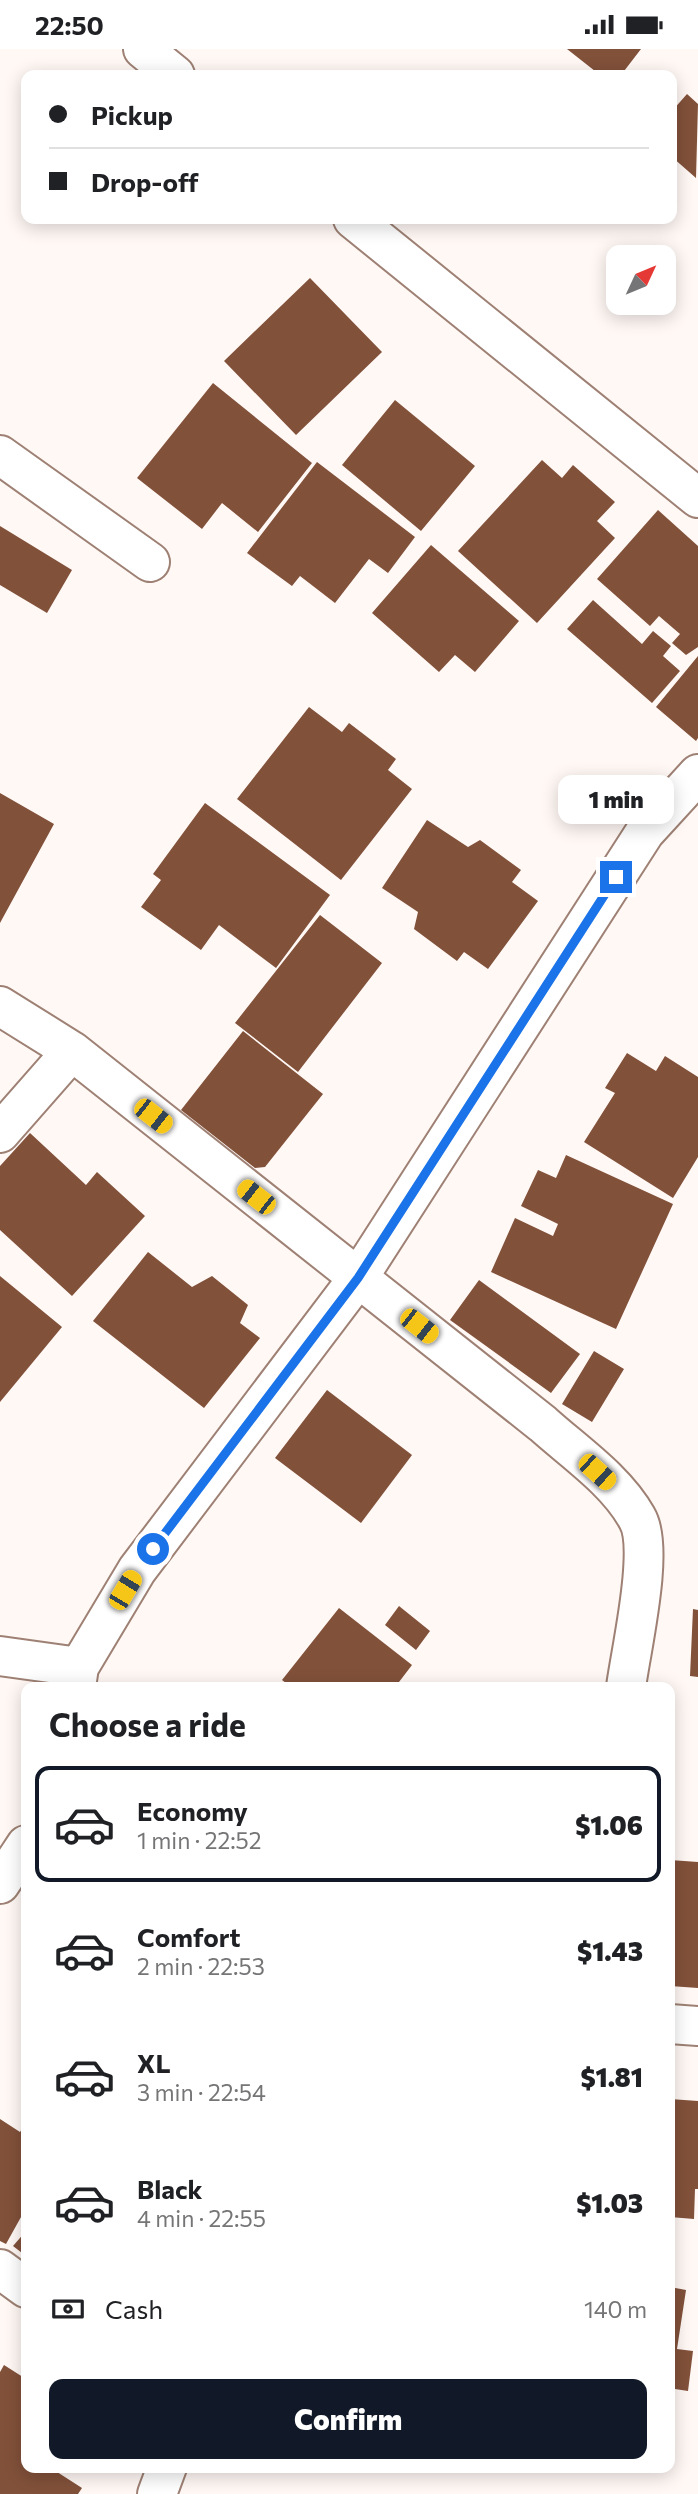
<!DOCTYPE html>
<meta charset="utf-8">
<style>
:root{--surface:#fff;--page:#f2f2f2;--text:#202124;--muted:#757577;--line:#e0e0e0;--accent:#111827}
body{margin:0;font-family:Commissioner,sans-serif;background:var(--page);color:var(--text);height:100vh;display:flex;flex-direction:column;font-size:26px;white-space:nowrap}
*{box-sizing:border-box;margin:0}
p{font-size:23px;color:var(--muted)}
.icon{flex:none;width:38px;height:38px;fill:none;stroke:currentColor;stroke-width:2;stroke-linecap:round;stroke-linejoin:round}
.map{position:relative;flex:1;overflow:hidden}
.sheet{position:absolute;left:21px;top:1633px;width:654px;height:791px;display:flex;flex-direction:column;background:var(--surface);border-radius:14px;box-shadow:0 4px 18px #0003}
.sheet>*{flex:none}
.hud{position:absolute;left:21px;top:21px;width:656px;height:154px;border-radius:14px;box-shadow:0 4px 18px #0003;display:grid;align-content:center;height:154px;padding:0 28px;background:var(--surface)}
.needle{width:46px;rotate:46deg}
.controls{position:absolute;left:606px;top:196px;display:grid;gap:14px}
.controls a{display:grid;place-items:center;width:70px;height:70px;border-radius:14px;background:var(--surface);box-shadow:0 4px 18px #0003;font-size:35px}
.end{position:absolute;width:32px;height:32px;margin:-16px;border:9px solid #1a73e8;background:#fff;box-shadow:0 0 0 4px #fff}
.from{border-radius:50%}
.bubble{position:absolute;height:49px;border-radius:14px;background:var(--surface);box-shadow:0 4px 18px #0003;font-size:23px;font-weight:800;line-height:49px;text-align:center}
.car{position:absolute;width:21px;height:42px;margin:-21px -10px;border-radius:9px;box-shadow:0 0 5px 2px #0007;background:linear-gradient(#f5c518 24%,#345 0 40%,#f5c518 0 76%,#345 0 86%,#f5c518 0)}
.hud b{display:flex;align-items:center;gap:24px;height:66px;font-size:26px}
.hud b+b{border-top:2px solid var(--line)}
.hud i{width:18px;height:18px;background:var(--text)}
ul{padding:0;list-style:none}
li{display:flex;align-items:center;gap:21px;height:116px;margin:0 14px 10px;padding:0 14px;border:4px solid transparent;border-radius:14px}
li div{flex:1}
li b{display:block;font-size:26px}
li em{font-style:normal;font-weight:800}
li.selected{border-color:var(--accent)}
li>.icon{width:63px;height:63px;stroke-width:1.5}
h2{padding:0 28px;font-size:32px;line-height:84px}
.pay{display:flex;align-items:center;gap:18px;height:77px;padding:0 28px;font-size:26px}
.pay p{margin-inline-start:auto}
.button{display:flex;gap:14px;margin-top:auto;padding:14px 28px}
.button a{flex:1;height:80px;border-radius:14px;background:var(--accent);color:#fff;font-size:28px;font-weight:800;line-height:80px;text-align:center}
.status{display:flex;justify-content:space-between;align-items:center;height:49px;padding:0 35px;background:var(--surface);direction:ltr}
.status svg{height:19px;fill:currentColor}
.map>svg:first-child{display:block}
</style>
<div class="status"><b>22:50</b><svg viewBox="0 0 49 12"><path d="M0 12V9h3v3zM5 12V6h3v6zM10 12V3h3v9zM15 12V0h3v12zM26 1h20v11H26zM47 4h2v5h-2z"/></svg></div>
<div class="map">
<svg width="698" height="2445" viewBox="0 0 698 2445">
<rect width="100%" height="100%" fill="#fff8f5"/>
<path fill="#82513a" d="M567,0H641L621,26H600Z
M687,45L698,55L696,129L672,108V62Z
M310,229L382,303L296,386L224,312Z
M213,334L312,414L258,483L222,454L202,480L137,429Z
M395,351L475,417L421,482L342,416Z
M542,411L562,429L573,416L615,453L597,472L615,489L537,574L458,502Z
M317,413L415,488L388,524L369,510L335,554L300,527L292,537L247,504Z
M658,461L698,497V598L686,606L672,594L680,585L659,567L650,577L597,530Z
M0,477L72,521L47,564L0,536Z
M431,496L519,572L475,623L455,606L439,623L372,564Z
M593,551L642,595L653,582L671,597L663,607L680,622L652,654L567,580Z
M698,607V689L696,692L656,658Z
M309,658L342,683L349,674L396,710L388,721L412,740L341,831L237,750Z
M0,744L54,775L0,874Z
M205,754L330,846L276,919L219,876L201,901L141,858L161,831L153,825Z
M427,771L468,798L480,791L521,821L512,833L538,852L488,920L464,903L457,912L414,880L418,863L382,839Z
M320,866L382,914L298,1023L235,974Z
M243,982L323,1045L265,1118L255,1119L181,1061Z
M627,1004L656,1022L665,1007L698,1028V1108L673,1149L584,1093L615,1044L605,1039Z
M30,1084L86,1136L97,1123L145,1167L72,1247L0,1181V1117Z
M566,1106L673,1155L616,1280L491,1223L515,1169L553,1187L558,1175L521,1157L538,1121L556,1129Z
M148,1203L192,1238L212,1227L248,1256L240,1274L260,1289L204,1359L93,1272Z
M0,1227L62,1278L0,1353Z
M479,1231L580,1305L551,1344L450,1271Z
M594,1302L624,1320L592,1373L562,1355Z
M327,1341L412,1406L361,1474L275,1409Z
M399,1557L430,1582L416,1601L385,1576Z
M339,1559L412,1616L399,1633L406,1638H291L282,1631Z
M693,1560L698,1561V1628L690,1627Z
M670,1811L698,1813V1939L670,1937Z
M670,2050L698,2052V2140H695L694,2170L670,2168Z
M0,2070L20,2083L26,2074V2159L6,2195L0,2192Z
M26,2182V2207L13,2197Z
M670,2238L686,2241L677,2300L693,2302L688,2342L675,2340L672,2364Z
M4,2316L26,2330V2418H56L54,2421L82,2439L78,2445H0V2323Z"/>
<g fill="none" stroke-linecap="round" stroke-linejoin="round">
<defs>
<path id="street" d="M143,0L175,26
M353,170L698,449
M0,406L150,513
M0,957L72,1002L543,1375C574,1403 616,1431 637,1469C655,1499 631,1600 626,1638
M0,1084L72,1002
M0,1607L79,1618
M76,1638L79,1618L137,1521L358,1229L645,783L698,725
M0,1835L26,1796
M670,1975L698,1977
M0,2220L26,2239
M157,2445L167,2418"/>
</defs>
<use href="#street" stroke="#9e8174" stroke-width="42"/>
<use href="#street" stroke="#fff" stroke-width="38"/>
</g>
<g fill="none" stroke-linecap="round" stroke-linejoin="round">
<path stroke="#1a73e8" stroke-width="9" d="M153,1500L358,1229L616,828"/>
</g>
</svg>
<div class="controls">
<a><svg class="needle" viewBox="-14 -14 28 28"><path d="M0-13l5 13h-10z" fill="#e53935"/><path d="M0 13l5-13h-10z" fill="#757577"/></svg></a>
</div>
<i class="end from" style="left:153px;top:1500px"></i>
<i class="end" style="left:616px;top:828px"></i>
<div class="bubble" style="left:558px;top:726px;width:116px">1 min</div>
<i class="car" style="left:153px;top:1067px;rotate:128deg"></i>
<i class="car" style="left:256px;top:1148px;rotate:308deg"></i>
<i class="car" style="left:419px;top:1277px;rotate:128deg"></i>
<i class="car" style="left:597px;top:1423px;rotate:132deg"></i>
<i class="car" style="left:125px;top:1541px;rotate:31deg"></i>
<div class="hud">
<b><i class="from"></i>Pickup</b>
<b><i></i>Drop-off</b>
</div>
<section class="sheet">
<h2>Choose a ride</h2>
<ul>
<li class="selected"><svg class="icon" aria-label="car" viewBox="0 0 24 24"><path d="M5 17H2v-5l4-1 3-4h7l3 4 3 1v5h-3M9 17h6M6 11h13"/><circle cx="7" cy="17" r="2"/><circle cx="17" cy="17" r="2"/></svg><div><b>Economy</b><p>1 min · 22:52</p></div><em>$1.06</em></li>
<li><svg class="icon" aria-label="car" viewBox="0 0 24 24"><path d="M5 17H2v-5l4-1 3-4h7l3 4 3 1v5h-3M9 17h6M6 11h13"/><circle cx="7" cy="17" r="2"/><circle cx="17" cy="17" r="2"/></svg><div><b>Comfort</b><p>2 min · 22:53</p></div><em>$1.43</em></li>
<li><svg class="icon" aria-label="car" viewBox="0 0 24 24"><path d="M5 17H2v-5l4-1 3-4h7l3 4 3 1v5h-3M9 17h6M6 11h13"/><circle cx="7" cy="17" r="2"/><circle cx="17" cy="17" r="2"/></svg><div><b>XL</b><p>3 min · 22:54</p></div><em>$1.81</em></li>
<li><svg class="icon" aria-label="car" viewBox="0 0 24 24"><path d="M5 17H2v-5l4-1 3-4h7l3 4 3 1v5h-3M9 17h6M6 11h13"/><circle cx="7" cy="17" r="2"/><circle cx="17" cy="17" r="2"/></svg><div><b>Black</b><p>4 min · 22:55</p></div><em>$1.03</em></li>
</ul>
<div class="pay"><svg class="icon" aria-label="cash" viewBox="0 0 24 24"><path d="M3 7h18v10H3z"/><circle cx="12" cy="12" r="2"/></svg>Cash<p>140 m</p></div>
<div class="button"><a>Confirm</a></div>
</section>
</div>
